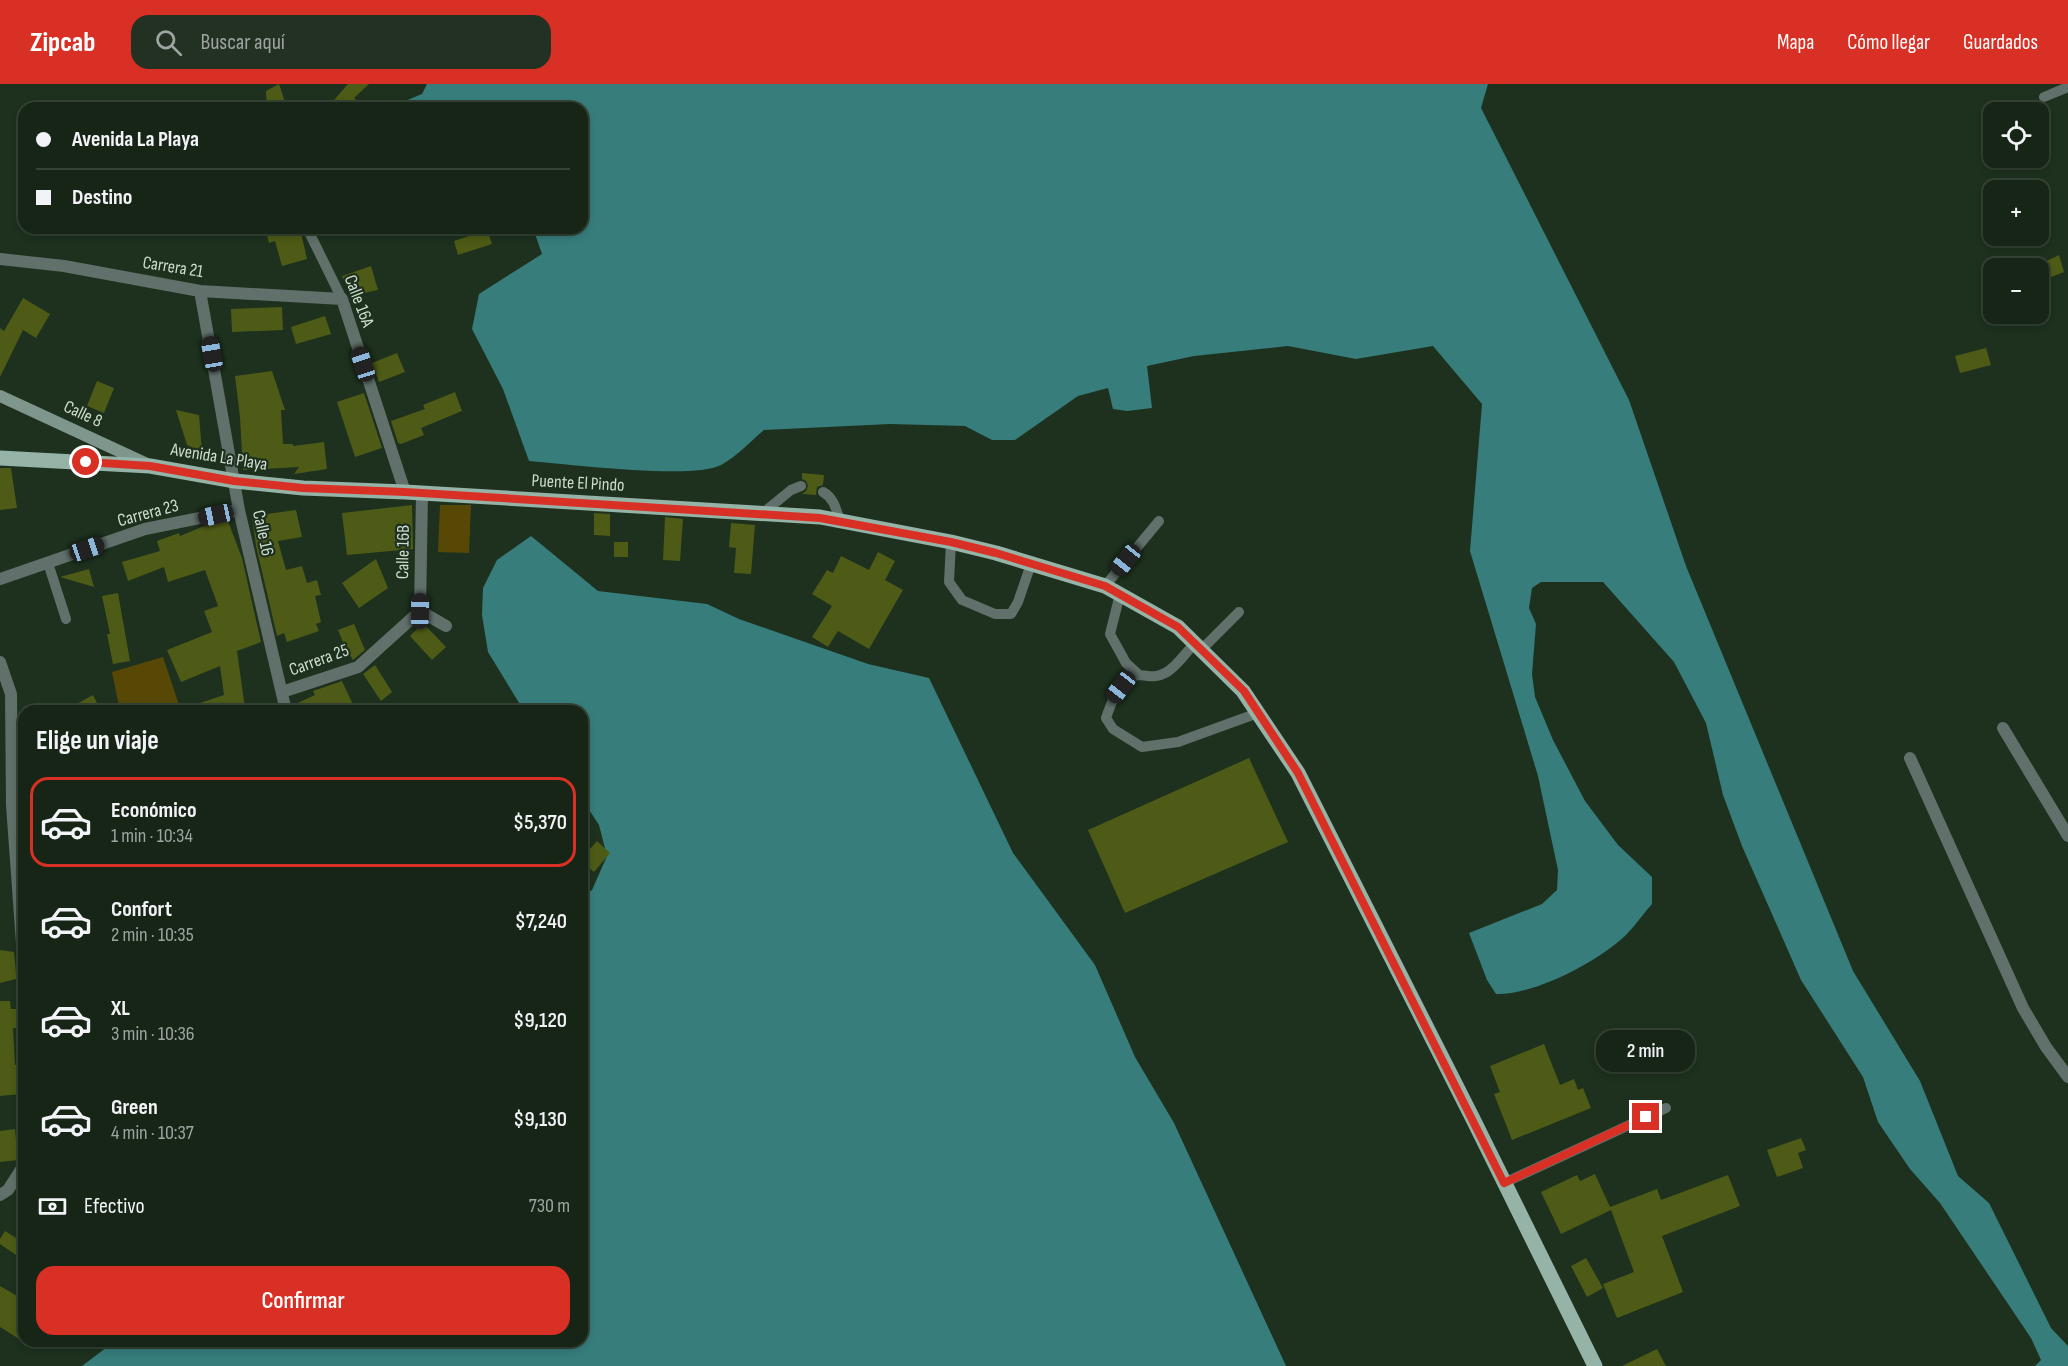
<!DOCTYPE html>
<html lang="es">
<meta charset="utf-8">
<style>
:root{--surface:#162516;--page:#233123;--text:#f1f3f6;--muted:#9ea5a1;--line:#354235;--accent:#d93025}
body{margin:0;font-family:"Sofia Sans Condensed",sans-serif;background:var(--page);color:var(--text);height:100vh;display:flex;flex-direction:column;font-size:22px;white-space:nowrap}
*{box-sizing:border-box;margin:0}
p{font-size:20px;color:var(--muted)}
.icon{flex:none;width:33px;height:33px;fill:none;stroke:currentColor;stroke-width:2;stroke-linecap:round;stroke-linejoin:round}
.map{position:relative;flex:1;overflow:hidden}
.side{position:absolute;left:18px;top:621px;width:570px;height:642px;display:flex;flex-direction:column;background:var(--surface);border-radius:18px;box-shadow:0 3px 9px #0003,0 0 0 2px var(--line)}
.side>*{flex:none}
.top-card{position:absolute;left:18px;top:18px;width:570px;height:132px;border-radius:18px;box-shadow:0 3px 9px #0003,0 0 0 2px var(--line);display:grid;align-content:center;height:132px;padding:0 18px;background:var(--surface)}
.fabs{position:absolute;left:1983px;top:18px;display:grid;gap:12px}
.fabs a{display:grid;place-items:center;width:66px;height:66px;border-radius:12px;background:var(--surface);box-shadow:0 3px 9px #0003,0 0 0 2px var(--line);font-size:30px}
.end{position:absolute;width:27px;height:27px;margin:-14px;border:8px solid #d93025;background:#fff;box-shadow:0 0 0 3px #fff}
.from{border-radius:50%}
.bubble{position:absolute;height:42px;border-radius:18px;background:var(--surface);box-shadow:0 3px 9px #0003,0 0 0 2px var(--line);font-size:20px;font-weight:600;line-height:42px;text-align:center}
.car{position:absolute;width:18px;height:36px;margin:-18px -9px;border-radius:8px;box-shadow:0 0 4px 2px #0007;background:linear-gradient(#222 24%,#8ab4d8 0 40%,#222 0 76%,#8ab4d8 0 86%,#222 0)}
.top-card b{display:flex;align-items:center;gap:21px;height:57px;font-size:22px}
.top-card b+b{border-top:2px solid var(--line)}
.top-card i{width:15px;height:15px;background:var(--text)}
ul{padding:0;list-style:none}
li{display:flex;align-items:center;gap:18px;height:90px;margin:0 12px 9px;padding:0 6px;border:3px solid transparent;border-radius:18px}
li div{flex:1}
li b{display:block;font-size:22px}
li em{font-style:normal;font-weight:600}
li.active{border-color:var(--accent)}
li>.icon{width:54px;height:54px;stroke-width:1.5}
h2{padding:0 18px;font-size:27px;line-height:72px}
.pay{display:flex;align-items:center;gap:15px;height:66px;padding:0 18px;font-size:22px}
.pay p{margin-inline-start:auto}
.action{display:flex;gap:12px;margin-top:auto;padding:12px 18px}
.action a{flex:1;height:69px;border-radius:18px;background:var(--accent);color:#fff;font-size:24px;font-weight:600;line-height:69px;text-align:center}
header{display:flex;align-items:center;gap:36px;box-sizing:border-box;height:84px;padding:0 30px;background:var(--accent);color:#fff}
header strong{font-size:28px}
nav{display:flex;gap:33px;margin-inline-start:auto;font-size:21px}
.search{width:420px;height:54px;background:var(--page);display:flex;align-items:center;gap:15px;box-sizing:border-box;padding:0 21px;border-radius:18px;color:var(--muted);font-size:22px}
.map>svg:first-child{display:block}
</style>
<header>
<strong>Zipcab</strong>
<div class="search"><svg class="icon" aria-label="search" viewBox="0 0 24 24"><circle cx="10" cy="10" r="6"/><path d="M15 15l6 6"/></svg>Buscar aquí</div>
<nav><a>Mapa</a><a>Cómo llegar</a><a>Guardados</a></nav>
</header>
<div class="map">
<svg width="2068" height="1282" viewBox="0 0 2068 1282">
<rect width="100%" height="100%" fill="#1d311e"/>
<path fill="#574905" d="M440,421H471L469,469L438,468Z
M163,573L181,627H143L142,625L138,627H120L112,588Z"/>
<path fill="#367d7c" d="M427,0H1488L1481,24L1629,316L1686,482L1853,887L1920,997L1958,1092L1989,1119L2051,1244L2068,1262V1282H2035L2041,1276L2031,1254L1940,1119L1910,1085L1878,1038L1863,993L1801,896L1742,762L1723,711L1706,639L1674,578L1603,498H1541L1532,504L1529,524L1536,540L1532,590L1535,613L1553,656L1585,717L1618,761L1652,793V820C1643,830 1635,842 1625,852C1597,878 1535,911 1496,910L1487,896L1469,849L1542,820L1557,806L1558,786L1538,692L1470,467L1482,320L1433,262L1356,275L1288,262L1194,272L1147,282L1152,324L1127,327L1113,325L1108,304L1078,312L1015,356H992L965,342L890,340L764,346C750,358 737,372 721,381C693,396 567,380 529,377L503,305L472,245L479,210L542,170L533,144H582V24H486L484,20L475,24H402L398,20L422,10Z
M531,452L598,507L707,520L739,535L868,580L929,594L1013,769L1095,881L1135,973L1174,1039L1286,1282H82L115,1257H582V812L592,806L607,772L599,741L582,715V627H524L488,568L482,531L483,504L497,476Z"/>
<path fill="#4d5b16" d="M279,0L287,24H267L266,7Z
M348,0H369L354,14L365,24H327Z
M265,144H300L307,175L282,182L275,157L269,159Z
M487,146L492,160L458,171L454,157Z
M2059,171L2064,188L2038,198V181Z
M371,182L378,206L350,212L342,192Z
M23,214L50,230L36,254L23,246L0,293V244L4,247Z
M282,223L283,246L232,248L231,225Z
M325,232L331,250L296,260L291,243Z
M1986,264L1991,281L1960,289L1955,272Z
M397,269L405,288L379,298L372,279Z
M272,287L285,326H281L283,360H293V362L324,358L327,385L294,390L299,383L243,386L240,333L235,292Z
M97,297L114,304L104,329L87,322Z
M455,308L462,327L421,344L424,351L401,360L398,359L391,337L425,325L423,321Z
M364,309L382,364L355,373L337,318Z
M176,326L199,331L202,368L187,361Z
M0,384H11L17,424L0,426Z
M802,389L824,391L823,401L817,403L816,411L802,410L806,407L808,402L806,397L802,395Z
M412,421L413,465L347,471L342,429Z
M296,426L302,453L278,457L286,486L302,482L307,499L317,496L321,511L315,512L321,538L316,540L319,547L287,558L284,549L277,552L256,462L252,432Z
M594,429L610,430V452L594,451Z
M665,433L683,435L680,477L663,476Z
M228,437L242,474L261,558L237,567L245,624L226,627H185V624L224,611L220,582L181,598L167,566L212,548L204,527L218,522L205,486L168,498L164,483L128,497L122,478L160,467L157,457L179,449L180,452L209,440Z
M731,439L755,441L751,490L734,489L736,464L729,463Z
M614,458H628V473H614Z
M878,468L895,477L885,496L903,506L869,565L838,547L828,563L812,553L832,522L812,510L827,486L833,489L841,472L869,486Z
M376,475L388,504L359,524L342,499Z
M89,485L94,503L60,493Z
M118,509L130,577L113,580L107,550H110L102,512Z
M423,539L446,563L432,576L410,552Z
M354,540L365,566L353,576L345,563L338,546Z
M375,581L392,608L381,617L363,590Z
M342,597L356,627H294L293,621L315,611L313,607Z
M93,611L101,627H64Z
M1249,674L1288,758L1125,829L1088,746Z
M597,757L610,769L594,788L582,778V774Z
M0,866L14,868L16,889V895L0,899Z
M0,917H10L11,925H16L17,944H13L15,981H18L21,1010L0,1012Z
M1544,960L1560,1001L1574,995L1578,1006L1583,1004L1591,1024L1512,1056L1494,1010L1500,1008L1490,982Z
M15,1045L18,1076L0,1078V1047Z
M1801,1054L1806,1066L1798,1069L1803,1084L1777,1093L1767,1066Z
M1595,1090L1610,1123L1657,1105L1661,1116L1728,1091L1740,1122L1662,1152L1683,1208L1617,1234L1603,1200L1634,1188L1611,1126L1561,1150L1541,1108L1577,1091L1580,1097Z
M5,1147L24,1159V1165L19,1173L0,1160V1155Z
M1586,1174L1603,1204L1587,1213L1571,1182Z
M0,1202L24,1216V1226L18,1236L24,1239V1258L0,1243Z
M1657,1265L1666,1282H1622Z"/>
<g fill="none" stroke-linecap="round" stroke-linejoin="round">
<path stroke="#61706a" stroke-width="10" d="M2044,13L2068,3
M307,144L342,215
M823,408C834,414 836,425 840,437
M763,429L791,406L801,402
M951,458L949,498L962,516L995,530H1011L1018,518L1031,480
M48,479L66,535
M1105,502L1159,437
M1120,510L1110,550L1126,579L1139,591
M1195,559C1186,568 1176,584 1165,589C1154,595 1148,591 1138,591C1119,593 1111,620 1106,634L1113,645L1142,663L1178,658L1258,629
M1201,566L1239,528
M1504,1099L1666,1024"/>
<path stroke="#61706a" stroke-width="12" d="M0,175L64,182L200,207L342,215L405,408
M200,207L239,426L286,627
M0,495L145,445L239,426
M420,527L422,409
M420,527L446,542
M0,578L11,610L12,721L24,887
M282,608L358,583L420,527
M2003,644L2068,752
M1910,674L2023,924L2046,963L2068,993
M0,1111L8,1106L24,1081"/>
<path stroke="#7f968d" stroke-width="12" d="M0,312L147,380"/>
<path stroke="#96b3a8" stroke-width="15" d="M0,374L150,382L235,397L303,404L405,408L820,433L951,458L996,469L1105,502L1178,543L1243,607L1298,689L1473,1035L1595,1282"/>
</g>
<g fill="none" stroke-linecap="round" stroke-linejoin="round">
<path stroke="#d93025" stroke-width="8" d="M86,378L150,382L234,397L303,404L405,408L820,434L951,458L996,469L1105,502L1178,543L1244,607L1298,689L1504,1099L1646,1033"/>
</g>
<g text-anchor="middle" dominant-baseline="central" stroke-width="4.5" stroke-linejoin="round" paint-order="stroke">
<g font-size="18" fill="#d0dcd0" stroke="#1d311e">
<text transform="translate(173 183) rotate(9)">Carrera 21</text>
<text transform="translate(359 217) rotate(69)">Calle 16A</text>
<text transform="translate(83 330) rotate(25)">Calle 8</text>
<text transform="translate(219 373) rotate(9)">Avenida La Playa</text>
<text transform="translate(578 399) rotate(3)">Puente El Pindo</text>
<text transform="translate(148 429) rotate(-15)">Carrera 23</text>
<text transform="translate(263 449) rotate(78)">Calle 16</text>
<text transform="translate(403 468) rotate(-89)">Calle 16B</text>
<text transform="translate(319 576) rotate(-20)">Carrera 25</text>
</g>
</g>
</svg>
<div class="fabs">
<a><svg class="icon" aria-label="locate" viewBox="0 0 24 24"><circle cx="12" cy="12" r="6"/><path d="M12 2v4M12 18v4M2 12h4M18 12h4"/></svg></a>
<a>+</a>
<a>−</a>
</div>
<i class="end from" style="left:86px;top:378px"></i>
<i class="end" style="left:1646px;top:1033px"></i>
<div class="bubble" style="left:1596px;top:946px;width:99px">2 min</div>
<i class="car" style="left:212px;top:270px;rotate:350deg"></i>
<i class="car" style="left:363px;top:280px;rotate:342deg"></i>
<i class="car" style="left:216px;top:431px;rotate:258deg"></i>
<i class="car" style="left:87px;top:465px;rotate:71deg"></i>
<i class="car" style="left:1126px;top:476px;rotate:219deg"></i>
<i class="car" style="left:420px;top:527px;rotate:1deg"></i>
<i class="car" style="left:1121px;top:603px;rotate:218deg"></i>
<div class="top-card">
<b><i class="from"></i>Avenida La Playa</b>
<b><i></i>Destino</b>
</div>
<section class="side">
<h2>Elige un viaje</h2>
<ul>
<li class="active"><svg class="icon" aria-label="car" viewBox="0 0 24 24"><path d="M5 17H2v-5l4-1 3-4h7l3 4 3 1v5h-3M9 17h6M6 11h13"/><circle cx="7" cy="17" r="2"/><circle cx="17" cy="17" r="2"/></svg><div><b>Económico</b><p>1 min · 10:34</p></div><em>$5,370</em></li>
<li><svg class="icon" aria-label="car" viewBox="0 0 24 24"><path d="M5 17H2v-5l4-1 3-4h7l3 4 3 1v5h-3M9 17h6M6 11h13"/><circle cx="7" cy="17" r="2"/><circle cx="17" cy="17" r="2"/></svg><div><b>Confort</b><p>2 min · 10:35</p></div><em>$7,240</em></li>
<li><svg class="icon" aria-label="car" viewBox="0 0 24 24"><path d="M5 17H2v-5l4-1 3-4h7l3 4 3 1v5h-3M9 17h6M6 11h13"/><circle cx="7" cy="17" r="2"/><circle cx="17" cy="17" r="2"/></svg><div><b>XL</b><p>3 min · 10:36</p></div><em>$9,120</em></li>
<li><svg class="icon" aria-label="car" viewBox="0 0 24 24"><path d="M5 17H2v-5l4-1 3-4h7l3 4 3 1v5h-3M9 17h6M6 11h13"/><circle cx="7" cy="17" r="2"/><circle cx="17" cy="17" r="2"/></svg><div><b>Green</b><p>4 min · 10:37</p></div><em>$9,130</em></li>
</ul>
<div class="pay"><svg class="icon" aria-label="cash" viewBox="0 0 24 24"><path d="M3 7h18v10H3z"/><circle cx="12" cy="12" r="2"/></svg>Efectivo<p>730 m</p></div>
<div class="action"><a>Confirmar</a></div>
</section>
</div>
